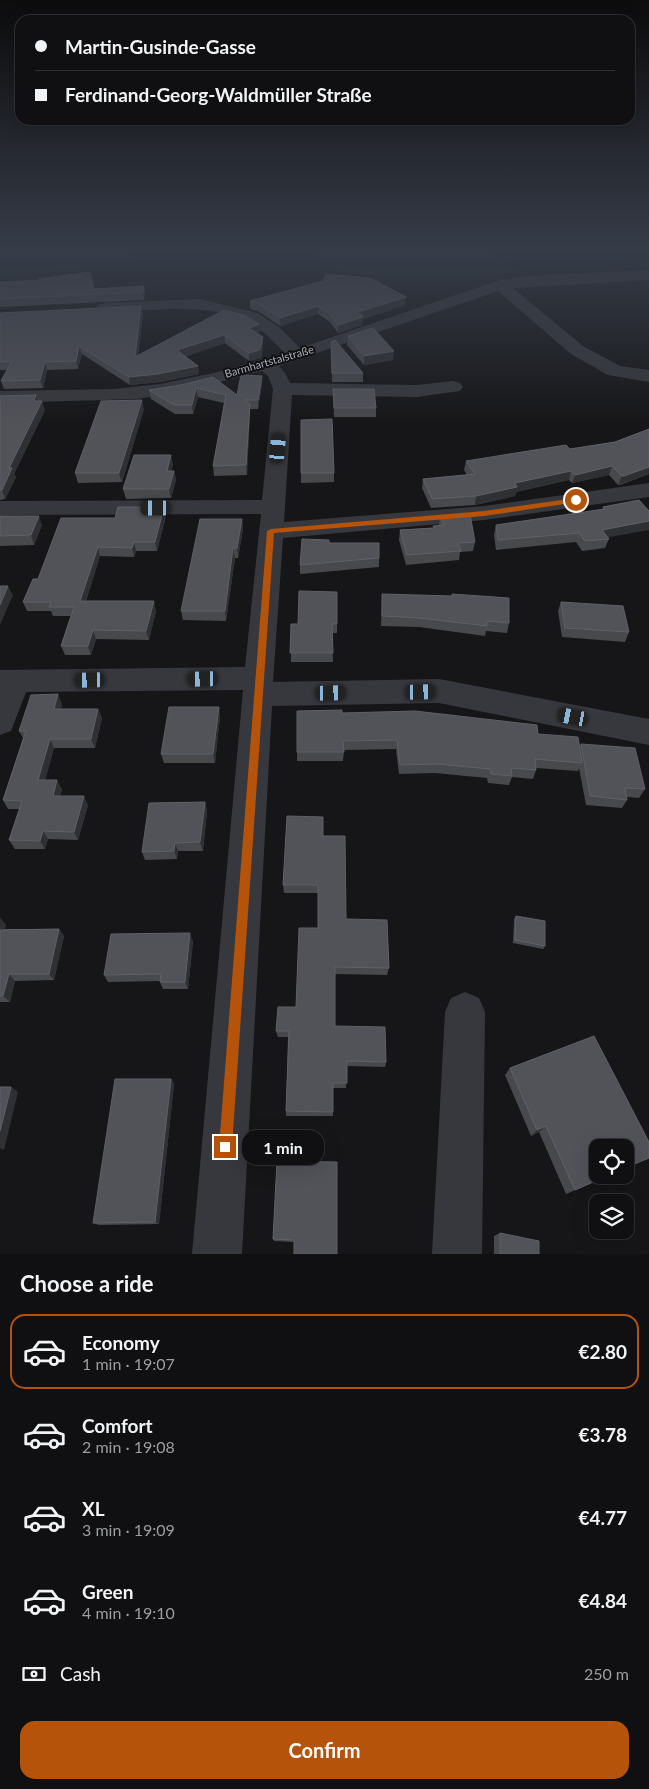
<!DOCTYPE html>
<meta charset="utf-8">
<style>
:root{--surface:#101012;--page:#19191b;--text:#f1f3f6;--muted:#9c9d9f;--line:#303032;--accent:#b45309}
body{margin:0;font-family:Lato,sans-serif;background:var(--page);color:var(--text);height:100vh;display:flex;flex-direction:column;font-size:19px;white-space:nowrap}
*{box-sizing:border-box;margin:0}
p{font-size:16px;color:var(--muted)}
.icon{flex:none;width:28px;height:28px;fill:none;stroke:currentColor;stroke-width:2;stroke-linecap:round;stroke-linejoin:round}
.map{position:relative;height:1254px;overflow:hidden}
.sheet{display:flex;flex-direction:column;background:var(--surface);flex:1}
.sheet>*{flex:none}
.guide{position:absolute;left:15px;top:15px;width:620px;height:110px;border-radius:15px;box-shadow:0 5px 20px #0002,0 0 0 1px var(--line);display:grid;align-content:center;height:110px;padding:0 20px;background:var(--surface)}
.tools{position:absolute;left:589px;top:1139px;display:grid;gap:10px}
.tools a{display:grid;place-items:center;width:45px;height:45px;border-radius:10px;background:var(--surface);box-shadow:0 5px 20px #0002,0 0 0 1px var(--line);font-size:25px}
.end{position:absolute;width:22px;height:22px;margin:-11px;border:6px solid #b45309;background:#fff;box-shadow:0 0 0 2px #fff}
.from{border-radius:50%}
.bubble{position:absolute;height:35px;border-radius:15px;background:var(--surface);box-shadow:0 5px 20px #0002,0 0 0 1px var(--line);font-size:16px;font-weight:700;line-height:35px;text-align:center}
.car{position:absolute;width:15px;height:30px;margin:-15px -8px;border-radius:6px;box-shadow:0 0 4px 1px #0007;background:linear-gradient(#222 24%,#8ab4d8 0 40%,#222 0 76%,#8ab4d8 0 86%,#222 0)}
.guide b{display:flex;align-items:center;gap:18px;height:48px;font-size:19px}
.guide b+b{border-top:1px solid var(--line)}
.guide i{width:12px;height:12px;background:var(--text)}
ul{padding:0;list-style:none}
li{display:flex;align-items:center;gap:15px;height:75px;margin:0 10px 8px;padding:0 10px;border:2px solid transparent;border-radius:15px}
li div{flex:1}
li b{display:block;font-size:19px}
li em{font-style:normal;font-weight:700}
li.selected{border-color:var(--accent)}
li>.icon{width:45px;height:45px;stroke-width:1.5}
h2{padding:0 20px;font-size:22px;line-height:60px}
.pay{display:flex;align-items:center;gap:12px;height:55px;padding:0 20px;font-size:19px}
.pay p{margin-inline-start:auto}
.cta{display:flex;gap:10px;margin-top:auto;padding:10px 20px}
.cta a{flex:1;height:58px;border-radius:15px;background:var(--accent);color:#fff;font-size:20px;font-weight:700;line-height:58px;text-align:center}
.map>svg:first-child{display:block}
</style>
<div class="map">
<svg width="649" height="1254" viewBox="0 0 649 1254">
<rect width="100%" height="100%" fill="#161618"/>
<path fill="#1e261f" d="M0,250H120L132,260L109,264L112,267L0,277Z
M310,250H487L519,273L428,278L362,275L340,272Z"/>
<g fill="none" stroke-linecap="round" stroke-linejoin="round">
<path fill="#37383d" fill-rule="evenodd" d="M649,270V280L513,288L583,346L620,366L649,370V382L608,375L571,354L498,291L279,366L285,373L290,383L417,385L453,381L460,383L463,387L460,391L417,397L292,395L284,522L484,506L649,483V497L484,520L283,538L273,682L439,679L649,719V745L439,703L272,706L242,1254H192L243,690L26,692L11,731L0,735V670L245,667L261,514L0,515V501L262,500L273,389L268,376L262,371L182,392L137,399L0,403V391L114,389L160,384L218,372L285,353C273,341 261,328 246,321C207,302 146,311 104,313L98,311L96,308L98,305L104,303L200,299L257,313L279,327L300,348L500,280L527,276Z
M465,992L479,998L485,1012L482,1254H432L445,1012L451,998Z"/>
</g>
<path fill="#47494d" d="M38,279L94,289L144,286L145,294L144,300L0,307V282L39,280Z
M250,301L405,305L363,319L362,325L338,333L330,322L318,314L280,326L258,311L250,309Z
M0,313L143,314L138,356L259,324L260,332L257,333L263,337V346L261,358L249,361L225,343L185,356L198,366L199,374L160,382L130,385L82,354L78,369L47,370L43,388L4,389L1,381L7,370H0Z
M348,336L393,360L364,365L347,345Z
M331,342L363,373V382H332Z
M262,384L258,409H250L247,475L214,476L213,466L224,403L198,397L193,414H175L151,399L149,390L181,385L237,395Z
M333,389L376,408V417H334Z
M0,396L38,401L45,410L14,474L16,477L5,499L0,500Z
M144,409L122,482L78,483L75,473Z
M649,429V474L620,485H618L609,475L572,483L569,480L516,492L515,496L475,505L431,508L422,488L423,479L467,475L464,470L466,461L570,449L615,442Z
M173,464L171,471H174L176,480L171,498L126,499L123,489Z
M301,473H334V482L301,483Z
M639,500L608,538L609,539L605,548L582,551L576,542L496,550L494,535L496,525L602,509L603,507Z
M164,507L166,516L157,551H136L134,557L100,556L86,601L156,611L149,640L96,639L91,655H65L61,646L71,616H53L51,611H27L23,602L38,579Z
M0,516L42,525L34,545L0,546Z
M440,516L475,542L473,551L460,552L459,560L406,565L399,540L400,530L433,528V526L439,525Z
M242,519L243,529L238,558H235L226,621L183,620L181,611Z
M329,543L379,558V567L300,574V565Z
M382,594L509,623L507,633L486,631L485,636L419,627L381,626Z
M561,602L629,632L625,642L562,637L558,611Z
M291,624H337V633H332L333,662H291Z
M62,704L61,709H98L102,718L95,748H54L45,780L62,789L60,796L88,805L78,840L48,839L45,849H15L9,840L20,809H8L3,800L23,738L19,731Z
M342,713L538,734L579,747L581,744L645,789L639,798L627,797V800L622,808L586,805L579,768L578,771L536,768V770L533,779L512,777L509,785L488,783L487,778L435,773L399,774L396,749L344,750L343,761H297V752Z
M220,716L215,763H164L161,754Z
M205,802L207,811L203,851H178L177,859L145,860L142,852Z
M323,836L346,919L389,968L387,975L335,974V1026L386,1062L385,1067L347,1066L346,1088H333V1116H286V1111L288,1037H278L276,1031L296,1007L318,928V893H284L283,885Z
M516,916L545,946L543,949L513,943L514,919Z
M0,918L6,925L4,929H59L64,936L54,980L15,981L10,1002H0Z
M193,941L188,989H163L160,982V981L108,982L104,975Z
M510,1068L598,1175H610L566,1194L539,1132L531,1136L505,1075Z
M171,1079L174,1084L159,1224L99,1225L93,1223Z
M277,1161L294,1242L274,1241L273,1239Z
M500,1233L539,1254H494V1236Z"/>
<path fill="#2f3033" d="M144,286L145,294L144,300L143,292Z
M406,297L405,305L363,319L362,325L338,333V325L358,312Z
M141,306L143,314L137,366L135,357Z
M318,306V314L280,326V318Z
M259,324L260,332L249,336V328Z
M224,335L225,343L179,359L177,350Z
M263,337V346L261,358L249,361V353Z
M79,346L82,354L78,369L76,361Z
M394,351L393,360L364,365V356Z
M45,362L47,370L43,388L40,380Z
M198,366L199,374L160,382L130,385L129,377Z
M262,376V384L258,409V400Z
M196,388L198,397L193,414L192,405Z
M36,395L39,404L34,401Z
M142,400L144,409L122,482L119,473Z
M42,401L45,410L14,474L16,477L5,499L2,490L9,468Z
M250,404V413L247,475L246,465Z
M171,455L173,464L169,480L167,471Z
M612,466L609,475L572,483L575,475Z
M649,467V474L618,485L622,476Z
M174,471L176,480L171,498L169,489Z
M571,471L569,480L516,492L515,496L475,505L476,496L515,483Z
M164,507L166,516L157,551L155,542Z
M39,516L42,525L34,545L31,535Z
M242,519L243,529L238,558L237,548Z
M649,521V530L599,539L602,530Z
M134,542L136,551L134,557L132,548Z
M98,547L100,556L83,610L80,601Z
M233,548L235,558L226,621L225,611Z
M8,586L13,595L0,625V605Z
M154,601L156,611L149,640L146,631Z
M93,630L96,639L91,655L88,646Z
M58,694L62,704L58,719L54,709Z
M219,707L220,716L215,763L213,754Z
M98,709L102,718L95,748L91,739Z
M50,739L54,748L43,789L38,780Z
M57,780L62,789L58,804L53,796Z
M84,796L88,805L78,840L74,832Z
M205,802L207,811L203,851L200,842Z
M43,831L48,839L45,849L40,841Z
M175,843L178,851L177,859L174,851Z
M0,918L6,925L2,937L0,935Z
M59,929L64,936L54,980L49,974Z
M190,933L193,941L188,989L185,982Z
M9,974L15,981L10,1002L3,996Z
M171,1079L174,1084L159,1224L155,1222Z
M11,1087L18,1092L4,1150L0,1148V1131Z
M546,1126L539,1132L531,1136L537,1130Z"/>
<path fill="#525359" stroke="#5f6168" d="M90,272L94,289L144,286L143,292L0,299V282L40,280L38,279Z
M326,274L370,278L406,297L358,312L363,317L338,325L330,314L318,306L280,318L257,303L250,301L323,281Z
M141,306L135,357L224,310L244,315L259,324L249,328L263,337L260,350L249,353L224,335L177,350L198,366L158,374L129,377L79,346L76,361L45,362L40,380L1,381L12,361L0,362V313Z
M373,328L394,351L364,356L348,336Z
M335,340L363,373H332L331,342Z
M241,375L262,376L258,400H244L250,404L246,465L213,466L226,395L196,388L192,405H174L149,390L181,385L213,377L237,395Z
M333,389H374L376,408H334Z
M36,395L34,401H42L9,468H12L2,490H0V396Z
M142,400L119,473H75L101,401Z
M332,419L334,473H301V420Z
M649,429V467L624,476H622L612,466L575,475L571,471L515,483L517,487L476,496L432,499L423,479L475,474L466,461L566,445L570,449L615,442Z
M134,455H171L167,471H174L169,489H123Z
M639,500L649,511V521L602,530L609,539L585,541L579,533L498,540L496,525L605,509L603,507Z
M118,507H164L155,542H134L132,548L98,547L80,601H154L146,631L93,630L88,646H61L74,607H49L51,602H23L33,579H38L61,518H115Z
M470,514L475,542L458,543L461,551L407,555L400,530L434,528L433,526L444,525L440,516Z
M0,516H39L31,535L0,536Z
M200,519H242L237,548H233L225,611H181Z
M302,539L329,540V543H379V558L300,565Z
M0,586H8L0,605Z
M299,591L337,592V624H332L333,653H290L291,624H298Z
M382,594L452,596V594L509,598V623L487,621V626L420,618L382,616Z
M561,602L623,606L629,632L565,628Z
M58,694L54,709H98L91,739H50L38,780H57L53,796H84L74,832L43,831L40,841L9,840L22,801L3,800L26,731H19L31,695Z
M169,707H219L213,754H161Z
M342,710V713L415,711L537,725L538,734L578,737L582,763L535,759L536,770L511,768L512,776L491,774L490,769L437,764L400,765L397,740L343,741L344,752H297V711Z
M581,744L635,748L645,789L625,788L627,800L590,796Z
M205,802L200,842L175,843L174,851L142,852L149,803Z
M287,816L323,817V836H345L346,919L387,920L389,968L335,967V1026L385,1027L386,1062L347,1061V1083H333V1112L286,1111L289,1031H276L278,1007H296L299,928H318V885H283Z
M516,916L545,921V946L515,940Z
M59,929L49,974H9L3,996H0V930Z
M190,933L185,982H160L161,974L104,975L111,934Z
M594,1036L649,1142V1158L625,1168V1148H598V1175H609L575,1190L546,1126L537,1130L510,1068Z
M115,1079H171L155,1222L93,1223Z
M0,1087H11L0,1131Z
M277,1161L337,1162V1254H294V1240L273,1239Z
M500,1233L539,1241V1254H500Z"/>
<linearGradient id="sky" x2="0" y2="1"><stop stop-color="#0c0c0d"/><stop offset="0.59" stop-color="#363c48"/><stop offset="1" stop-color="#363c48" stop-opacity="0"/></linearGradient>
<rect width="649" height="425" fill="url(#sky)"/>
<path fill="#b45309" d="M576,498L578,499V502L484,516L274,533L232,1147L230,1152L225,1154L221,1152L219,1147L267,531L271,529L484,511Z"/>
<g text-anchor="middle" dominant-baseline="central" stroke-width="4" stroke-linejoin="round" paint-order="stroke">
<g font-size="11" fill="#a8adb8" stroke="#111113">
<text transform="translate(269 361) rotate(-16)">Barmhartstalstraße</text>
</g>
</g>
</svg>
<div class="tools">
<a><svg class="icon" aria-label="locate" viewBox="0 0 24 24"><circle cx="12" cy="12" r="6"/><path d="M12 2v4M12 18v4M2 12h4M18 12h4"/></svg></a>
<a><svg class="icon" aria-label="layers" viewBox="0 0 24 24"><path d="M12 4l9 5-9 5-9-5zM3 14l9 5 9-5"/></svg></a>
</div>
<i class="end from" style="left:576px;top:500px"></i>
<i class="end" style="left:225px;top:1147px"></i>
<div class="bubble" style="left:242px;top:1130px;width:82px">1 min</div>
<i class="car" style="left:278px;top:448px;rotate:5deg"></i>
<i class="car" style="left:156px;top:508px;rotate:270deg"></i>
<i class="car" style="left:203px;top:679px;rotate:269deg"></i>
<i class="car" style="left:90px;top:680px;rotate:269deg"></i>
<i class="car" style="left:421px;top:692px;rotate:89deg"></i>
<i class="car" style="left:331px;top:693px;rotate:89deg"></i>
<i class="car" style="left:573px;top:717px;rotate:281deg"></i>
<div class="guide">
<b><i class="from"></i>Martin-Gusinde-Gasse</b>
<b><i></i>Ferdinand-Georg-Waldmüller Straße</b>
</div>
</div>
<section class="sheet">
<h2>Choose a ride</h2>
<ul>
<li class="selected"><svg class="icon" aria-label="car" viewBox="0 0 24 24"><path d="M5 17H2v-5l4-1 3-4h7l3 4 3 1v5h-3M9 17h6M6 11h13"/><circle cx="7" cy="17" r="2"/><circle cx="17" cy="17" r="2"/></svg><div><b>Economy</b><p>1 min · 19:07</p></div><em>€2.80</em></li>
<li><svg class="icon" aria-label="car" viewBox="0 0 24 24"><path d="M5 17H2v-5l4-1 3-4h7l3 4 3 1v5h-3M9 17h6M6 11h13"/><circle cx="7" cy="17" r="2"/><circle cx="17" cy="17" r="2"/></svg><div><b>Comfort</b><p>2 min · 19:08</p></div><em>€3.78</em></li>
<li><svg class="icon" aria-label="car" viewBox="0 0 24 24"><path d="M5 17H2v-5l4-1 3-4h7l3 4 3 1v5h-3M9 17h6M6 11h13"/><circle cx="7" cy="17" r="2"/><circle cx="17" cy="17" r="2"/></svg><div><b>XL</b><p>3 min · 19:09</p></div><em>€4.77</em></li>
<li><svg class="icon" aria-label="car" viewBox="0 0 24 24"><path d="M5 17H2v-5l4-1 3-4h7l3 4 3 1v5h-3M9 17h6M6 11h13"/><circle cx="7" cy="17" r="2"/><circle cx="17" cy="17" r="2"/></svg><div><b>Green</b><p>4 min · 19:10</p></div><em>€4.84</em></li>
</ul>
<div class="pay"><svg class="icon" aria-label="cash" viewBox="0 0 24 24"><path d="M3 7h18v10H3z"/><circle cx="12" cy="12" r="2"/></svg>Cash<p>250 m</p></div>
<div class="cta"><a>Confirm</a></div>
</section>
